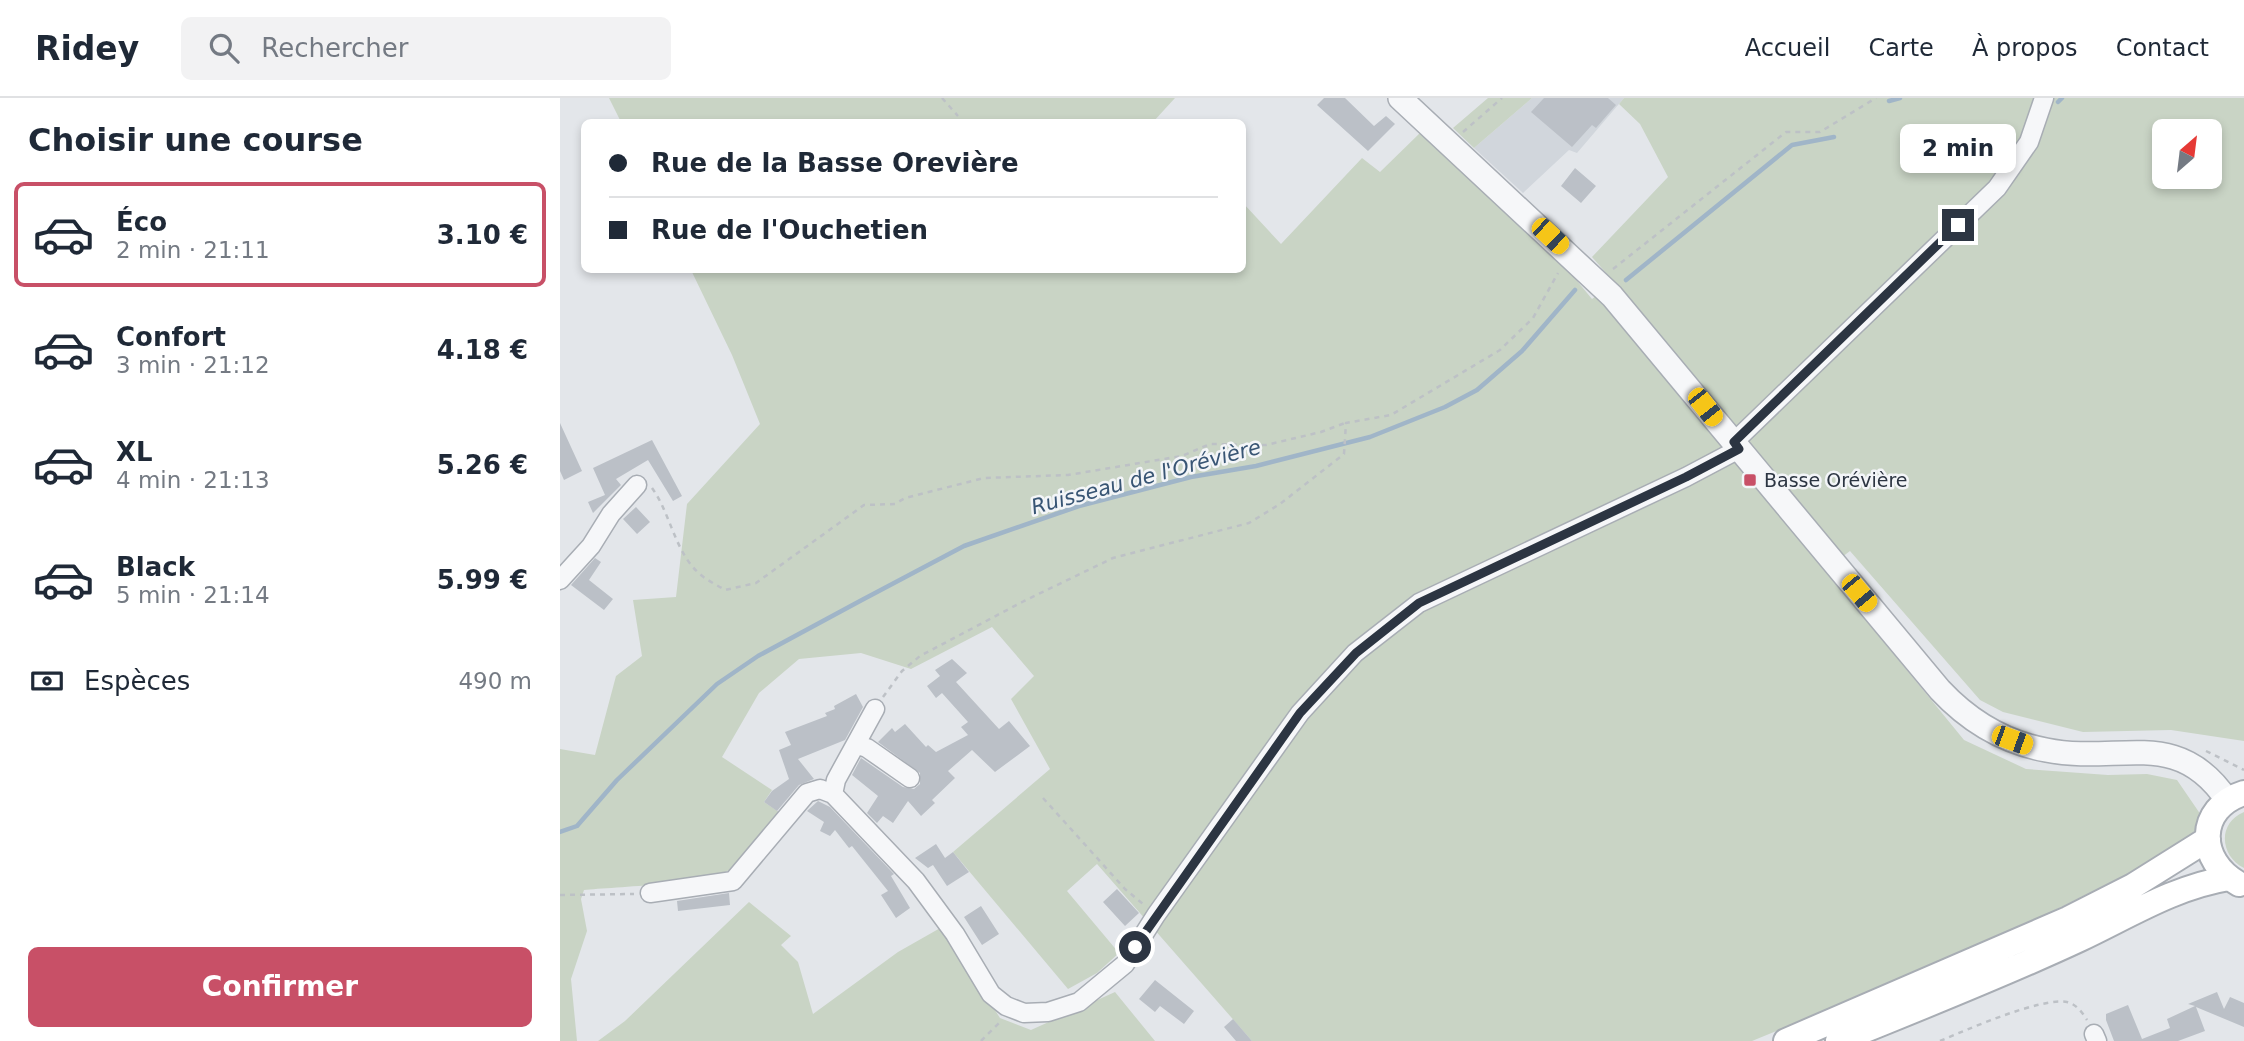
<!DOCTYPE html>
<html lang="fr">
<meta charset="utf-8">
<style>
:root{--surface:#fff;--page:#f2f2f3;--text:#1f2937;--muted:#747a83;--line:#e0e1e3;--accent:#c85067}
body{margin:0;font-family:"DejaVu Sans",sans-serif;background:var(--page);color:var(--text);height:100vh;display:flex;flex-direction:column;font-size:26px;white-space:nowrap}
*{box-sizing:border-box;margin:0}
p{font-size:23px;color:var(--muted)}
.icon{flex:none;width:38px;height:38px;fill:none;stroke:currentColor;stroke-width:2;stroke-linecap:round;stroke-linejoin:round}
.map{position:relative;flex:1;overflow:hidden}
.details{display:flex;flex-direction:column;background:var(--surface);width:560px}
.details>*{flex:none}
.top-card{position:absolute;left:21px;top:21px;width:665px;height:154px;border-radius:10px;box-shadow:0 4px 10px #0003;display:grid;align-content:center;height:154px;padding:0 28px;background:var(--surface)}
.needle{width:46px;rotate:28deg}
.fabs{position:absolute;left:1592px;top:21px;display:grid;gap:14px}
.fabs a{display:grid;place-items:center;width:70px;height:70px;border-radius:10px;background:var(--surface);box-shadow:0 4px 10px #0003;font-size:35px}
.end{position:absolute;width:32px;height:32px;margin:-16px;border:9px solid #2c3542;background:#fff;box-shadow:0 0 0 4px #fff}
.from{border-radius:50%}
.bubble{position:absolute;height:49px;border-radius:10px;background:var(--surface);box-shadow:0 4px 10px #0003;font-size:23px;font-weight:600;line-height:49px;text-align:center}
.car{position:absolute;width:21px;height:42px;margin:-21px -10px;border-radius:9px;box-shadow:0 0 5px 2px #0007;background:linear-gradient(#f5c518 24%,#345 0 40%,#f5c518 0 76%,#345 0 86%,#f5c518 0)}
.top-card b{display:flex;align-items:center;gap:24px;height:66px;font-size:26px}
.top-card b+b{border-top:2px solid var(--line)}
.top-card i{width:18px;height:18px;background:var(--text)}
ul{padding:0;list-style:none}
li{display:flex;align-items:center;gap:21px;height:105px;margin:0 14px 10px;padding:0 14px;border:4px solid transparent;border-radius:10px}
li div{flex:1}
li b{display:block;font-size:26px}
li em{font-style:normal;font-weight:600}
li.current{border-color:var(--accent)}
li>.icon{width:63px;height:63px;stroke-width:1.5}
h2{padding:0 28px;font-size:32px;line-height:84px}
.pay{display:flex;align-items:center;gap:18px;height:77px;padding:0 28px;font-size:26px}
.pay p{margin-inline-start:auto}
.button{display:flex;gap:14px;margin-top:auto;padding:14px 28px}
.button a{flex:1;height:80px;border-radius:10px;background:var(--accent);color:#fff;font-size:28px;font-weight:600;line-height:80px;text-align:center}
header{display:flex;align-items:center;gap:42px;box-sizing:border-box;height:98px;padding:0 35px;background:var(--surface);border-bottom:2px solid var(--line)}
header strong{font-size:33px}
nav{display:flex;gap:38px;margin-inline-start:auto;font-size:24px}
.search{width:490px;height:63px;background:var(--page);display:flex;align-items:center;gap:18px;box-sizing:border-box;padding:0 24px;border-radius:10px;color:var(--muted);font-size:26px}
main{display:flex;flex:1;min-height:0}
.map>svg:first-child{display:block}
</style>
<header>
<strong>Ridey</strong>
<div class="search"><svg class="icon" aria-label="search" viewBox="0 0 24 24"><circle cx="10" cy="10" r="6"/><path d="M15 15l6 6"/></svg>Rechercher</div>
<nav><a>Accueil</a><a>Carte</a><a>À propos</a><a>Contact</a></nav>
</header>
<main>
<section class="details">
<h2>Choisir une course</h2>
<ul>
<li class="current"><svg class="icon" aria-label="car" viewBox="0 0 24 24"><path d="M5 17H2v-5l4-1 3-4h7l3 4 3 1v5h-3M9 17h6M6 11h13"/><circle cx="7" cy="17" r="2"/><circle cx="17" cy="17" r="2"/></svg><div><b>Éco</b><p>2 min · 21:11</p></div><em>3.10 €</em></li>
<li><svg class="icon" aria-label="car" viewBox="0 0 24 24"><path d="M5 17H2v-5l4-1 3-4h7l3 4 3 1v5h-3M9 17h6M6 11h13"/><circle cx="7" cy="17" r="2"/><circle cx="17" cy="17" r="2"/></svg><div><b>Confort</b><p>3 min · 21:12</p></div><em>4.18 €</em></li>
<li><svg class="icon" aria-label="car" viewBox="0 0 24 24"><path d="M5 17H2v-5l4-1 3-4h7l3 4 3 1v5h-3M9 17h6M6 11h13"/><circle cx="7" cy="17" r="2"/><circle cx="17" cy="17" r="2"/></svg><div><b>XL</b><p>4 min · 21:13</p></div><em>5.26 €</em></li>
<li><svg class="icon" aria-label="car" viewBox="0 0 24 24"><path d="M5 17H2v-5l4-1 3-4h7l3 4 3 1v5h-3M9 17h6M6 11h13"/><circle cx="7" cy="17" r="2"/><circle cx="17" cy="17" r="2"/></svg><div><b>Black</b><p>5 min · 21:14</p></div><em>5.99 €</em></li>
</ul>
<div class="pay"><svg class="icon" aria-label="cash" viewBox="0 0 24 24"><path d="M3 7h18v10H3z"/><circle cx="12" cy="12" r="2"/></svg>Espèces<p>490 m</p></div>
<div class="button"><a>Confirmer</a></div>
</section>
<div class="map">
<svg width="1684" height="943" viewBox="0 0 1684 943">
<rect width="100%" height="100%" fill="#e3e6ea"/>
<path fill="#d1d6dc" d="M972,0H1064L1017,55L1009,52L963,95L914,50Z"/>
<path fill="#c9d4c5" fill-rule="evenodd" d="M49,0H615L593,24H61Z
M928,0H972L914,50L893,30Z
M1064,0H1684V643L1611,632L1523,634L1443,614L1420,602L1290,453L1265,472L1404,642L1466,671L1548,677L1587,676L1617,682L1643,720L1635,736L1612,754L1433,843L1192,943H692L537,766L507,793L559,855L537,875L508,891L393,754L490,671L451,601L474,578L432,529L351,571L301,555L239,561L199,595L162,659L212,692L204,704L219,714C206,733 192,754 174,769C154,786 53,789 24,792L21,801L27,833L11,881L17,943H0V651L35,657L56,578L82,558L73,502L116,499L127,406L200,326L172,257L131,172H682L683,105L721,146L802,60L820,74L861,34L1008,172L1032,201L1054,184L1032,159L1108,79L1080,26L1059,6ZM1605,33H1650V79H1605Z
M1684,714V770C1660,758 1657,725 1684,714Z
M189,804L231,838L221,847L238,864L253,916L338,854L382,829L440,920L471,932L555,894L595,943H38L65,923Z"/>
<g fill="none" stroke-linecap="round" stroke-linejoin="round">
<path stroke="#a0b5c8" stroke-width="4.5" d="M1329,3L1340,0
M1498,4L1502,0
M1066,182L1232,47L1274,39
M0,734L17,728L57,682L157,586L198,558L300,503L404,448L519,408L631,379L696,368L810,339L885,309L917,292L962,253L1015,192"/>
</g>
<path fill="#bbc0c7" d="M764,0H785L814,28L826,18L835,26L808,53L757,7Z
M984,0H1048L1056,7L1036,30L1032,27L1012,49L971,14Z
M1015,70L1036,88L1021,105L1001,88Z
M0,325L22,373L4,382L0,373Z
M92,342L122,398L113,403L88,362L56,381L61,387L33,415L28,404L45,397L33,370Z
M76,409L90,424L77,436L63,421Z
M35,460L41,464L29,482L53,501L44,512L11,487Z
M392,561L407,575L396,584L439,631L449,623L470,648L435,674L412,652L388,673L395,680L372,702L375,705L361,718L348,703L333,725L323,718L317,725L307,715L318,698L292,677L301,660L343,689L354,691L360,686V675L318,644L332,630L335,634L345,626L366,649L368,647L376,654L408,637L401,629L408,624L382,595L376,600L367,588L380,578L375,572Z
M296,596L303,609L285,642L238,661L254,681L239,687L217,713L204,704L212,693L229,681L219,652L231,647L225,634L267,618L265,615L275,611L274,608Z
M258,703L270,709L334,776L331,778L350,810L336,820L321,797L328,793L292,748L289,750L275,732L270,738L260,733L264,724L247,713Z
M376,746L385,760L393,754L409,774L387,788L373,767L368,770L355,760Z
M557,791L579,815L565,828L543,804Z
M169,795L170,807L118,813L117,803Z
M421,808L439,836L422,847L404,819Z
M595,882L634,913L624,926L600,908L595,914L579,901Z
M1657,894L1664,911L1670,899L1684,905V929L1636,909L1645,933L1618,943H1554L1546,922V916L1568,907L1582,941L1610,930L1607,921L1635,908L1628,906Z
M673,921L692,943H676L664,929Z"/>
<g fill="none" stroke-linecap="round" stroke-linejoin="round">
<defs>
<path id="minor" d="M1174,344L1437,90L1469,44L1484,0
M0,482L31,448L51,416L77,387
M297,647L307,650L350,680
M273,696L276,682L315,611
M90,795L173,783L247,695L260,691L273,696L356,783L395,836L431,896L446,908L464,915L488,914L519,904L565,866L596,817L740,615L795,555L859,505L1126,379L1179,351
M1534,936L1537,943"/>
<path id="tertiary" d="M840,0L1052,198L1380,592C1409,623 1443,644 1486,652C1559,667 1617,628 1667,702"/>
<path id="secondary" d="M1679,786C1637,763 1636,710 1684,695
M1226,943L1508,821L1573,788L1648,741
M1278,943C1359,910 1441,878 1520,841C1569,818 1614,789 1669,780"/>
</defs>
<use href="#minor" stroke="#a8adb4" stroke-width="21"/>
<use href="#tertiary" stroke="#a8adb4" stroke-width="26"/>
<use href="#secondary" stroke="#a8adb4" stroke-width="28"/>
<path stroke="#bdc1c6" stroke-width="2.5" stroke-dasharray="5 5" stroke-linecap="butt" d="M382,0L398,18
M903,34L942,0
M1053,171L1226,34H1260L1316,0
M92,390C111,416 115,456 141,477C148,483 157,487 165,492L196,485L304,407L335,406L345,400L424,380L508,377L622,358L650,346L706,347L761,334L785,325
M323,599L342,573L360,558L464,503L553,460L689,425L720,406L784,356L786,325L831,317L940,252L973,220L998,175
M1646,653L1684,672
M483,700L565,791L583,806
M0,797L74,796
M421,943L441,923
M1380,943C1406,932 1481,899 1507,904C1516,906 1522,914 1527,922"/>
<use href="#minor" stroke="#f6f7f9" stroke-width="18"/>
<use href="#tertiary" stroke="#f6f7f9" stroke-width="23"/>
<use href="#secondary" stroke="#fff" stroke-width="24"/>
</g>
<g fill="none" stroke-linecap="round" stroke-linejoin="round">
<path stroke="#2c3542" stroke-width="9" d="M575,849L740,615L796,555L859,505L1126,379L1179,351L1174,344L1398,127"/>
</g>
<rect fill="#c85067" stroke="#f3f5f8" stroke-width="2.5" x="1183" y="375" width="14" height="14" rx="3.5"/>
<g text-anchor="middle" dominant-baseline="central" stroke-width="5" stroke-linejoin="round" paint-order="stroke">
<g font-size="19" fill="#2c3542" stroke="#f3f5f8" text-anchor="start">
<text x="1204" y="382">Basse Orévière</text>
</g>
<g font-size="21" font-style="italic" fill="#385574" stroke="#f3f5f8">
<text transform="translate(586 379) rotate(-15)">Ruisseau de l'Orévière</text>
</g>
</g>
</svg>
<div class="fabs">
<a><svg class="needle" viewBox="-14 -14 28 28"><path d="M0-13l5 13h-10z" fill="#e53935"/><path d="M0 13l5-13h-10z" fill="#747a83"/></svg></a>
</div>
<i class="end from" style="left:575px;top:849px"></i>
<i class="end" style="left:1398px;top:127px"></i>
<div class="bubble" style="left:1340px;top:26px;width:116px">2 min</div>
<i class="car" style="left:990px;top:138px;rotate:133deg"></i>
<i class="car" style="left:1145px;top:309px;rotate:142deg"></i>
<i class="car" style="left:1299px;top:495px;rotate:140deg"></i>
<i class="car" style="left:1452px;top:642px;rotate:110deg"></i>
<div class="top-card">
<b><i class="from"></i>Rue de la Basse Orevière</b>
<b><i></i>Rue de l'Ouchetien</b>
</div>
</div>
</main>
